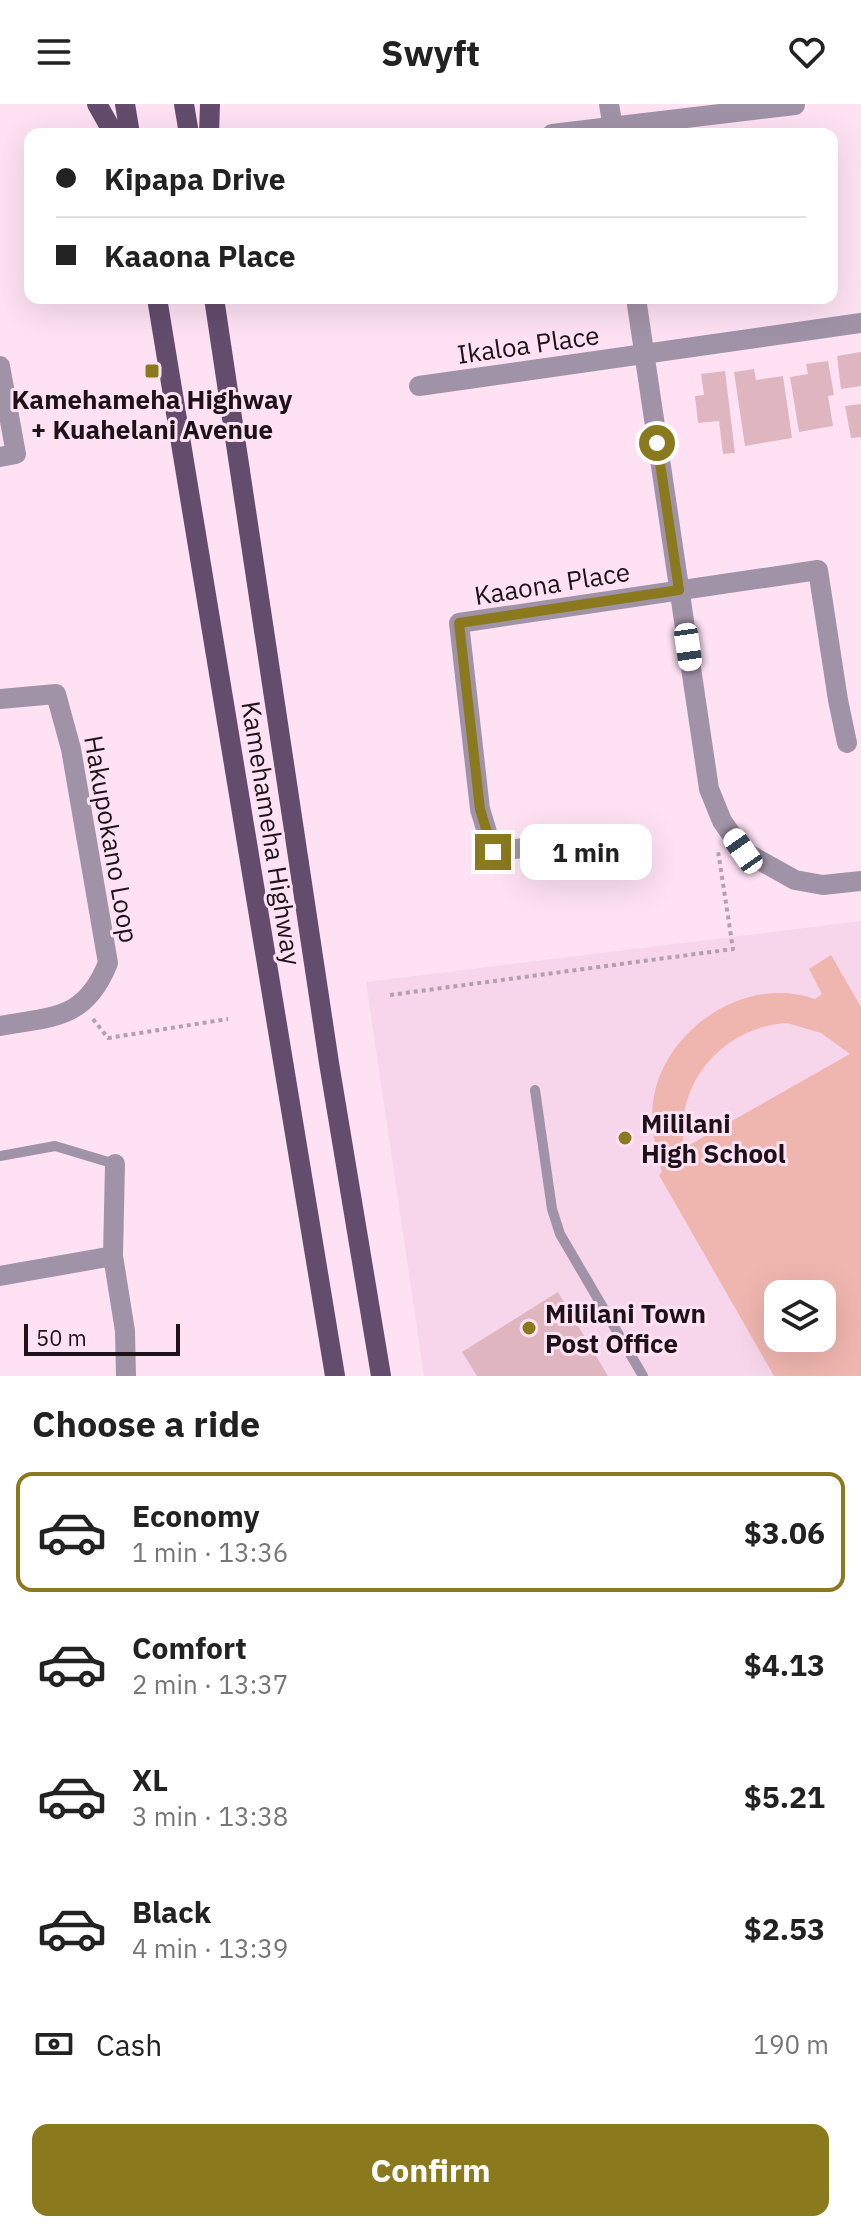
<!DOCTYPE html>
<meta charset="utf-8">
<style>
:root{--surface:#fff;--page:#f6f6f6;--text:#222;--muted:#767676;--line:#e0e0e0;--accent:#8b791d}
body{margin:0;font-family:"IBM Plex Sans",sans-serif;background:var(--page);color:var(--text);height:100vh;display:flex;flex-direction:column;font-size:30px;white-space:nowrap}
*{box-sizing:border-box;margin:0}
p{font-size:26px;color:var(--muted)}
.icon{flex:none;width:44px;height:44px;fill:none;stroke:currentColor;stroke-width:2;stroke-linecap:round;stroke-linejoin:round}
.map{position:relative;height:1272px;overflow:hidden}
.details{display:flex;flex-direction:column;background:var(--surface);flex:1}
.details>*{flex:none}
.banner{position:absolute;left:24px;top:24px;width:814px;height:176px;border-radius:16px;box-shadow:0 8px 32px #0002;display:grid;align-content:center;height:176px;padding:0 32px;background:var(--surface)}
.buttons{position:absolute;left:764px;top:1176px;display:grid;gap:16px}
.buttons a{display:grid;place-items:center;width:72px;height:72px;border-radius:16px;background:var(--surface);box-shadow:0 8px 32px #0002;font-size:40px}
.scale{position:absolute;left:24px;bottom:20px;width:156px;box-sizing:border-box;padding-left:8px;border:4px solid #1e121a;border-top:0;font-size:22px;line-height:28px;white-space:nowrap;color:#1e121a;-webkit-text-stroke:6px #fee2f4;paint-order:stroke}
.end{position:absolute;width:36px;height:36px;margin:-18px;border:10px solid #8b791d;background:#fff;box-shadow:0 0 0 4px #fff}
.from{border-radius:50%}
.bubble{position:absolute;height:56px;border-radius:16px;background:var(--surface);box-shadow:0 8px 32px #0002;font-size:26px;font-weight:800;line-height:56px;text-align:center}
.car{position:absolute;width:24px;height:48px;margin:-24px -12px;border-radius:10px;box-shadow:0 0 6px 2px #0007;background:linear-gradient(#fff 24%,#345 0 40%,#fff 0 76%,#345 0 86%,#fff 0)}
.banner b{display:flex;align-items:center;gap:28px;height:76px;font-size:30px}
.banner b+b{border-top:2px solid var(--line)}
.banner i{width:20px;height:20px;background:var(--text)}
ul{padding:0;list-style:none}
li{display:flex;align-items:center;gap:24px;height:120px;margin:0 16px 12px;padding:0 16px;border:4px solid transparent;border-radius:16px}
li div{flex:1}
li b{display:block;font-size:30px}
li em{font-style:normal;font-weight:800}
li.on{border-color:var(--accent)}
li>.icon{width:72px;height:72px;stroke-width:1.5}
h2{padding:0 32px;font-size:36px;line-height:96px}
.pay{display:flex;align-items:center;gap:20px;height:88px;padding:0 32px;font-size:30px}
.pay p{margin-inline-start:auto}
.cta{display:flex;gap:16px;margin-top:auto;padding:16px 32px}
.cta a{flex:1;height:92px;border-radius:16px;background:var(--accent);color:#fff;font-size:32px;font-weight:800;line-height:92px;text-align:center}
header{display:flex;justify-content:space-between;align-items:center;height:104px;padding:0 32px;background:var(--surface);font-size:36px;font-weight:800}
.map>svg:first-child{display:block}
</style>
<header><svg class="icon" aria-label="menu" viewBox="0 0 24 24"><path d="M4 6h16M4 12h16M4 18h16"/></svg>Swyft<svg class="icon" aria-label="heart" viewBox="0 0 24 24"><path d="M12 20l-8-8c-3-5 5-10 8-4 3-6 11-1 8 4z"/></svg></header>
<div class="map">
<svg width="861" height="1272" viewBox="0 0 861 1272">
<rect width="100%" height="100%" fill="#fee2f4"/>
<path fill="#f7d5eb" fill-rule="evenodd" d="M861,817V1272H424L366,878ZM778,1190H822V1234H778Z"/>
<path fill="#efb6af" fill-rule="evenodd" d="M831,851L861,903V1272H774L659,1071L662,1068C654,1040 648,1012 656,983C675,918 750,872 815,895L822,890L809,865ZM787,919L821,929L850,950L684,1044C674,980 722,923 787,919ZM822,1190V1234H778V1190Z"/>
<path fill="#dfb6c0" d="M861,248V282L841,285L837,252Z
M828,257L834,291L828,292L833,322L799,328L790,273L808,270L806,260Z
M754,265L756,276L783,272L792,334L745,342L734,268Z
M725,267L735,349L723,350L719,317L698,319L695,292L704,291L701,270Z
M861,300V333L851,334L845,302Z
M558,1188L608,1272H477L462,1248Z"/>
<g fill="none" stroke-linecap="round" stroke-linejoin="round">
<path stroke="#b69fad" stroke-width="4" stroke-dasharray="4 4" stroke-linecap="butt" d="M390,891L733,845L718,747
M93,915L108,934L228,915"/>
<path stroke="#a193a7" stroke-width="10" d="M535,986L552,1105L560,1130L643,1272
M0,1052L55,1042L115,1060"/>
<path stroke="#a193a7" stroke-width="20" d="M552,30L795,1
M0,262L16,350L0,353
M419,282L861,219
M0,595L56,590L71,645L108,859C85,916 54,912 0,922
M575,737L493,748L480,705L459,519L818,466L838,596L847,639
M113,1152L115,1060
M0,1172L113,1152L125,1227L126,1272"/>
<path stroke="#a193a7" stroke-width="20" d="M609,0L614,30
M636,194L709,685L722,717L743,747L795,776L823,781L861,777"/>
<path stroke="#644c6d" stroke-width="20" d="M97,0L114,30
M125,0L130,30
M184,0L189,30
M209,30L210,0
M157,194L335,1272
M214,194L329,959L381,1272"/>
</g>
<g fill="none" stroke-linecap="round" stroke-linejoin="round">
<path stroke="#8b791d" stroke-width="10" d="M493,748L480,705L459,519L679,486L657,339"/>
</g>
<g fill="#8b791d" stroke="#fee2f4" stroke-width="3">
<rect x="144" y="259" width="16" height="16" rx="4"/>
<circle cx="625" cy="1034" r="8"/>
<circle cx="529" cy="1224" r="8"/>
</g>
<g text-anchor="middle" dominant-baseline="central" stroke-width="6" stroke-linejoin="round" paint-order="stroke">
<g font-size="26" fill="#1e121a" stroke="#fee2f4">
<text transform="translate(528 240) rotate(-8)">Ikaloa Place</text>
<text transform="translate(552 479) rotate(-9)">Kaaona Place</text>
<text transform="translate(272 729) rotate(81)">Kamehameha Highway</text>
<text transform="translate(112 735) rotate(80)">Hakupokano Loop</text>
</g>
<g font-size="26" font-weight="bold" fill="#1e121a" stroke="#fee2f4" text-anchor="start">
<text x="152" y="295" text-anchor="middle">Kamehameha Highway<tspan x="152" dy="30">+ Kuahelani Avenue</tspan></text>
<text x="641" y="1019">Mililani<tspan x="641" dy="30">High School</tspan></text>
<text x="545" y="1209">Mililani Town<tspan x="545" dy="30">Post Office</tspan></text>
</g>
</g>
</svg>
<div class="buttons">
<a><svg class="icon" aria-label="layers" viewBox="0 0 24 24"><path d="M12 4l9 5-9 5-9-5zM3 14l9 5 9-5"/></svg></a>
</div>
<div class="scale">50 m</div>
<i class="end from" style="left:657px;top:339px"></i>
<i class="end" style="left:493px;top:748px"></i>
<div class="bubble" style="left:520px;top:720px;width:132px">1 min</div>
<i class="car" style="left:688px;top:543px;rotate:172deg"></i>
<i class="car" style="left:743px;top:747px;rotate:325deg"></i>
<div class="banner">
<b><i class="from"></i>Kipapa Drive</b>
<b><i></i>Kaaona Place</b>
</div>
</div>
<section class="details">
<h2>Choose a ride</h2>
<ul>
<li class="on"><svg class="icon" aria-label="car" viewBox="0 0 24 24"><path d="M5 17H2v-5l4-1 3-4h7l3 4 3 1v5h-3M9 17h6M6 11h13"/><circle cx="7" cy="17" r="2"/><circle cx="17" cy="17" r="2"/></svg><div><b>Economy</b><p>1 min · 13:36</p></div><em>$3.06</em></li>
<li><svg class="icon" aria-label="car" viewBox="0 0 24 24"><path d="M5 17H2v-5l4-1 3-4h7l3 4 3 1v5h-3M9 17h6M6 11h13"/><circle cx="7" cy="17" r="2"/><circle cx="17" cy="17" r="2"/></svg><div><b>Comfort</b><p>2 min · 13:37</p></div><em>$4.13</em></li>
<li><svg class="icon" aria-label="car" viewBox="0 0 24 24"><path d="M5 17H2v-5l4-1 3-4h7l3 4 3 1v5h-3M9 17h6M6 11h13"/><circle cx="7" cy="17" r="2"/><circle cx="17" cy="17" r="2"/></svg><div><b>XL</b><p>3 min · 13:38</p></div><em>$5.21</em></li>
<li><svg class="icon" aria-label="car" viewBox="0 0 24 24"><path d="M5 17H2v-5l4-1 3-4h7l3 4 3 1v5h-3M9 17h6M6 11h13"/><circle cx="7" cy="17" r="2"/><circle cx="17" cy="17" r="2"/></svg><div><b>Black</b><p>4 min · 13:39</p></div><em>$2.53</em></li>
</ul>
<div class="pay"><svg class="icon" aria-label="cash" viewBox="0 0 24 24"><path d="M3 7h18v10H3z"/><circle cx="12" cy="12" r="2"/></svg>Cash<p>190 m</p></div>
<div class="cta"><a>Confirm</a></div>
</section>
